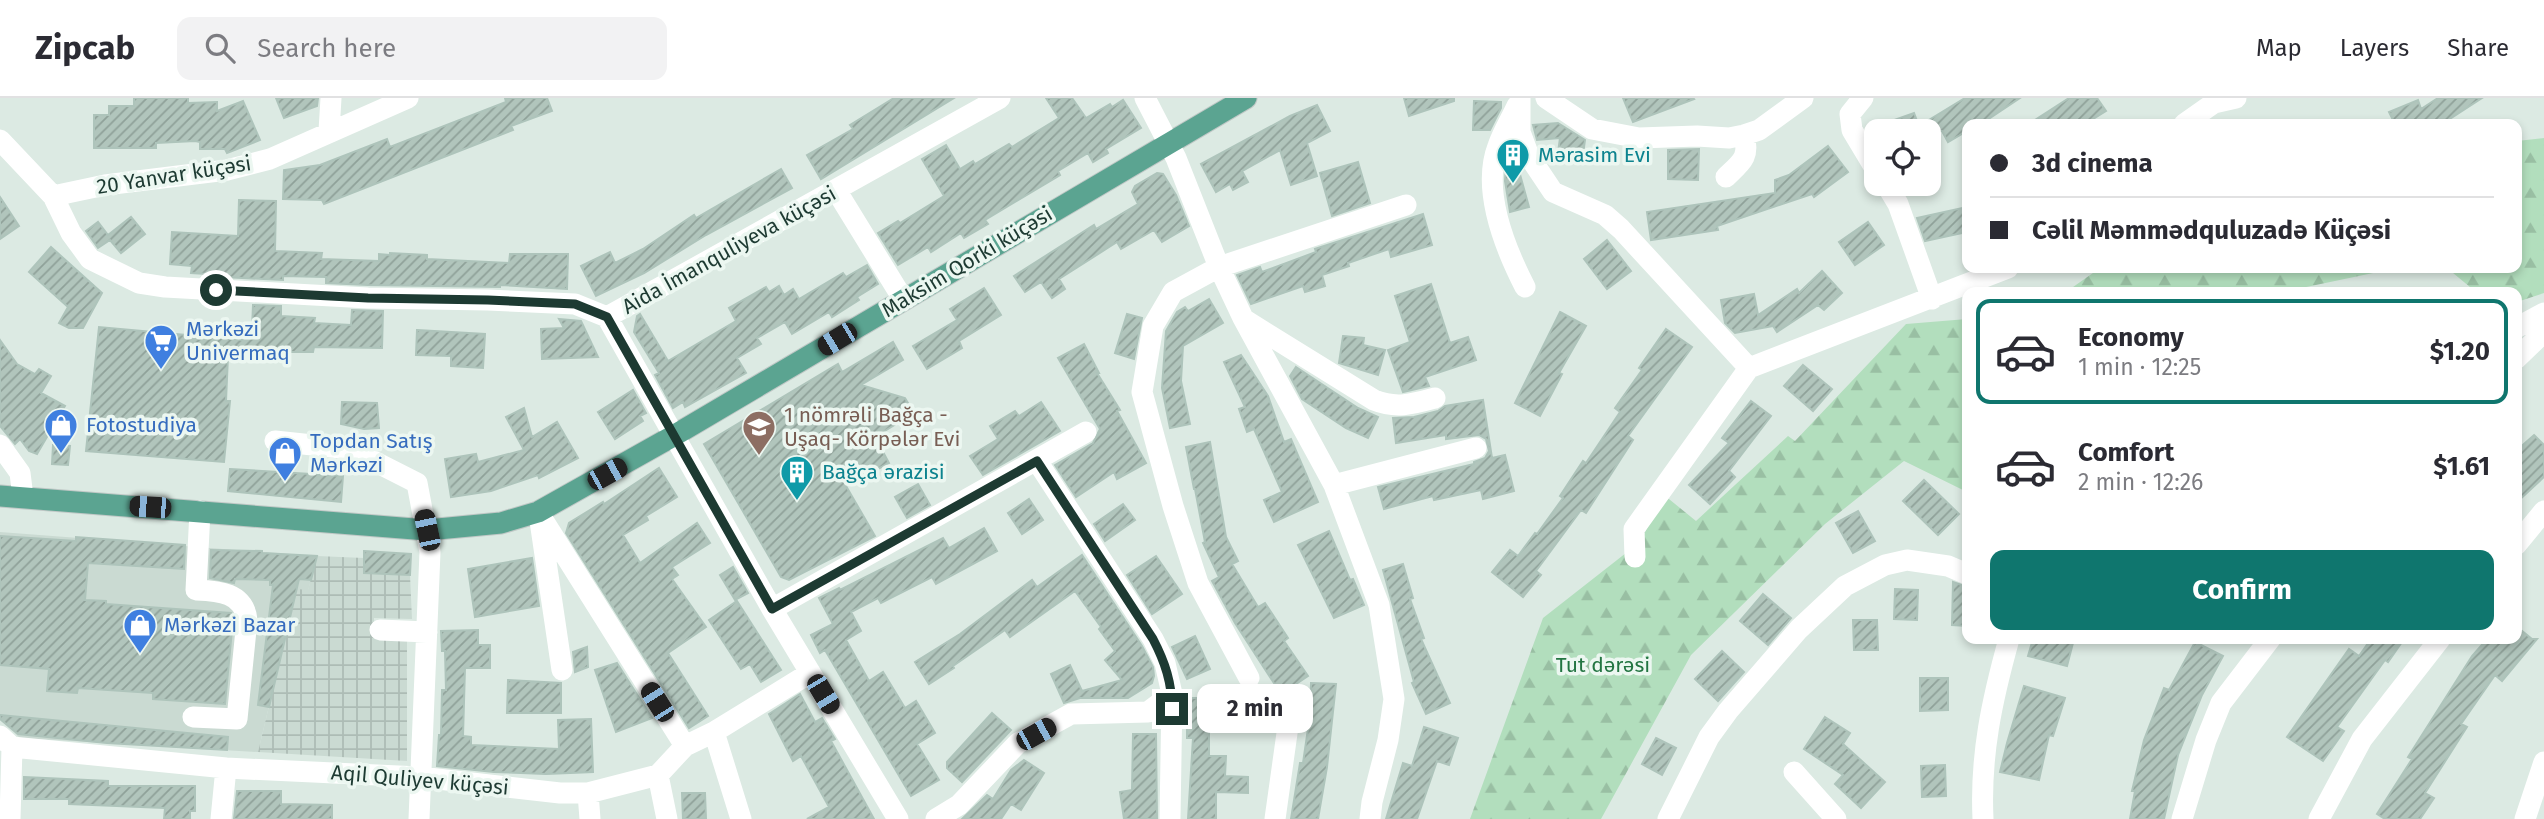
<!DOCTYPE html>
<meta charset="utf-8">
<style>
:root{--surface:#fff;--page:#f2f2f3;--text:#2b2b33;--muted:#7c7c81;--line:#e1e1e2;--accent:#0f766e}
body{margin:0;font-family:"Fira Sans",sans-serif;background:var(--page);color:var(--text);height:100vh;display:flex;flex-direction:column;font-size:26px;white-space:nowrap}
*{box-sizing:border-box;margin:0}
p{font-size:23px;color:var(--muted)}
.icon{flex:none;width:38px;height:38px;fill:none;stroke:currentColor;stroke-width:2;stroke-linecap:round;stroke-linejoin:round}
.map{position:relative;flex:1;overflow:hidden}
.details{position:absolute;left:1962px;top:189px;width:560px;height:357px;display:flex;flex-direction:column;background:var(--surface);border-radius:14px;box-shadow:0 4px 10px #0003}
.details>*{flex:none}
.top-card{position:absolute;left:1962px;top:21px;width:560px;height:154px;border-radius:14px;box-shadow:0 4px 10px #0003;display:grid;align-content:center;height:154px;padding:0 28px;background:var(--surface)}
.buttons{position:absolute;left:1864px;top:21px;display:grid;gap:14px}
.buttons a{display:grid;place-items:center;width:77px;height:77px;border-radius:14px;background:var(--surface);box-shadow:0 4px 10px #0003;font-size:35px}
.end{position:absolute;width:32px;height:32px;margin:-16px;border:9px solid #1d3a32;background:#fff;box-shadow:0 0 0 4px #fff}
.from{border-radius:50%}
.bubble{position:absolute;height:49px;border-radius:14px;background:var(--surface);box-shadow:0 4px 10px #0003;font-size:23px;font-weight:700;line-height:49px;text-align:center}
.car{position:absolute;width:21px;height:42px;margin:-21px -10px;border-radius:9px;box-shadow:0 0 5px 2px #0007;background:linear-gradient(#222 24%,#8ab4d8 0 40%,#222 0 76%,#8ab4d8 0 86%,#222 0)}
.top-card b{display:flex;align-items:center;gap:24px;height:66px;font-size:26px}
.top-card b+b{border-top:2px solid var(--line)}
.top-card i{width:18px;height:18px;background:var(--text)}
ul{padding:12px 0 0;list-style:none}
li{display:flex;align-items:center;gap:21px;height:105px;margin:0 14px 10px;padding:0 14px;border:4px solid transparent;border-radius:14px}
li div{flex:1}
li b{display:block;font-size:26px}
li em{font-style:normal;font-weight:700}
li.on{border-color:var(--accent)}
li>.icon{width:63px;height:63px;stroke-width:1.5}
.button{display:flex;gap:14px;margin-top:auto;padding:14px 28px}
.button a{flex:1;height:80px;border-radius:14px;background:var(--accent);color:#fff;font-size:28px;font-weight:700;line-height:80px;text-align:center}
header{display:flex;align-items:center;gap:42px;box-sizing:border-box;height:98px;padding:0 35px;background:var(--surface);border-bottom:2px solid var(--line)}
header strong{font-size:33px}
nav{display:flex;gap:38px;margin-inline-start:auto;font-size:24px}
.search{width:490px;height:63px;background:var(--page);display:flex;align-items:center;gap:18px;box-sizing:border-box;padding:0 24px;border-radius:14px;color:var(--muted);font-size:26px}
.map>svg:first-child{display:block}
</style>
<header>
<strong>Zipcab</strong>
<div class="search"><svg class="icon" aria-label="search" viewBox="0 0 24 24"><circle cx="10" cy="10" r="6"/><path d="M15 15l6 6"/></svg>Search here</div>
<nav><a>Map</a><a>Layers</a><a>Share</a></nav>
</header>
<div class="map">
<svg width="2544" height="721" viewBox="0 0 2544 721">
<defs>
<pattern id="industrial-grid" width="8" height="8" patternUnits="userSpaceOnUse" patternTransform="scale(1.75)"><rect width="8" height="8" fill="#cadad2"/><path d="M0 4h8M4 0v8" fill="none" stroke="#adbcb5"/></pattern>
<pattern id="forest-firs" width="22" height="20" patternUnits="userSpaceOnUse" patternTransform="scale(1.75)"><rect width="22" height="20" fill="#b2debd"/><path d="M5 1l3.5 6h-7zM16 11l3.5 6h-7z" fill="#99bfa3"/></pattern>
<pattern id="building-hatch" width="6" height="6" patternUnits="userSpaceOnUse" patternTransform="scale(1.75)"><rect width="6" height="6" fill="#b1c5bc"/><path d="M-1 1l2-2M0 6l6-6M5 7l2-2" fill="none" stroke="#8fa199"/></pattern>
</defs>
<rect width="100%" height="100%" fill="#dceae3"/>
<path fill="#cadad2" d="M0,434L317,458L308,493L297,492L258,654L20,640L0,622Z"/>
<path fill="url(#industrial-grid)" d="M317,458L364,460V475L410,477L412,521L374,520V539L407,542V663L258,654L297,491L308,492Z"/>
<path fill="url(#forest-firs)" d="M2544,40V195L2517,204L2516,194H2476L2447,170H2516L2517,43Z
M2100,170H2397L2283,194H2066Z
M1967,221V394L1904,363L1825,426L1691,557L1601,721H1470L1543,520L1640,444L1664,397L1696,423L1788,338L1795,343L1906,226Z"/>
<path fill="url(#building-hatch)" stroke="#aec4bb" stroke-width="2" d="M134,0H188V5L217,4V13L243,3L260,42L227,55L225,51H200V44L195,43L156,45V50H94V17H109V8H134Z
M276,0H318L317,8L284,20Z
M505,0H547L552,13L511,28L513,32L324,106L322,102L283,101L284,72L320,67L387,41L390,49L506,4Z
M894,0H954L821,81L807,57L853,31L850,27Z
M1046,0H1072L1086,20L1110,6L1112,9L1123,2L1141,30L1106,51L1108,55L1093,64L1088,55L1058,73L1060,77L985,122L988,126L964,140L961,135L931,154L928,149L898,167L878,135L898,123L900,125L944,98L922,61L946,47L960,71L973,63L975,66L1009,46L1012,49L1059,20Z
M1404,0H1454V3L1409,18Z
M1623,0H1693L1694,1L1633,24Z
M1965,0H2020L1981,26H1967V33L1948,44L1942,33H1869V31L1914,15L1919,28Z
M2069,0H2097L2106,13L2085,26H2029Z
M2438,0H2482L2442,26H2395L2389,14L2418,2L2421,11Z
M1474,3L1501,4V10L1490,32H1473Z
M1317,7L1330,33L1307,45L1317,78L1291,87L1280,52L1242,73L1248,84L1233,92L1230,86L1216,94L1201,66L1290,18Z
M1558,25L1585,42L1582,64L1557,62L1560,40L1537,42L1533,27Z
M1828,48L1848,74L1814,99L1812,96L1717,128L1718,132L1651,142L1647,114L1775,95V82L1789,77Z
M1699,51L1698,82L1668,81V52Z
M1516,62L1529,109L1510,114L1505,83L1506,67L1507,64Z
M1358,64L1370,105L1332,118L1320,75Z
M781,71L792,90L706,137L644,175L596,198L581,168L610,154L615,165L643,151L694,117L696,120Z
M1157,75L1163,76L1176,97L1189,128L1162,144L1154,132L1121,151L1117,144L1059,181L1065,191L1052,200L1041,184L1025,194L1014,178L1094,127L1096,131L1138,106L1132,94L1135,88Z
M0,99L19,128L0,141Z
M239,102L276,103L275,153L322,155L321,161L379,163V156L390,157V155L427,157V161L509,165L510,156H568L567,191L500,187V189L368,187L326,185V179L283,178V182L224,179V177L191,175L192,168L170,166L172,134L238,138Z
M1967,109V134L1925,143L1917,120Z
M1423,116L1432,147L1391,159L1389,151L1348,165L1349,168L1322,177L1325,188L1305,194L1303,188L1251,206L1237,177L1260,169L1262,174L1316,154L1315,151Z
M131,119L145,136L121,155L110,142L98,150L86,133L98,124L108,137Z
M1868,124L1884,147L1855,167L1839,144Z
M1607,142L1631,173L1607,191L1584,161Z
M51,149L102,195L83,230H69L59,225L68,209L29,174Z
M867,167L878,186L857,199L859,202L832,219L829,214L792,236L785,224L757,240L761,246L737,260L746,275L685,309L683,304L673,310L655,277L659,275L634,234L637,218L640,216L668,263L736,223L729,210L766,189L769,194L779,188L784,197L793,191L799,201L843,175L846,179Z
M1822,173L1842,195L1824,212L1818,207L1777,234L1773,228L1735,235L1725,225L1721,202L1754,196L1758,217L1797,191L1799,195Z
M1431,186L1450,245L1468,239L1476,262L1425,279L1429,288L1403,294L1388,252L1410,244L1395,198Z
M984,190L1001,217L959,243L962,250L927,271L913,248L957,222L950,211Z
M1209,201L1223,225L1183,248L1181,283L1190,326L1170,330L1162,290L1166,233L1177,214L1185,209L1188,213Z
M253,207L281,208V218L315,220L314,225L351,227L352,212L383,213L382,250L314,249L313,254H258V260L228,258L226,303H230L224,364L86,353L99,229L242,242L243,231H252Z
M1560,214L1586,228L1559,275L1562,276L1540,318L1515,305Z
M1127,216L1142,220L1134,261L1115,255Z
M559,221L581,223L598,259L542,261L541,231L564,230Z
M1666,231L1692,249L1628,338L1633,342L1586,415L1581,412L1536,473L1541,477L1523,499L1492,474L1510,452L1518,458L1535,435L1537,436L1563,400L1560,398L1583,363L1586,365L1620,314L1615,310L1642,272L1639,270Z
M417,232L485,236L483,270L451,268V258L416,257Z
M1343,238L1364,240L1363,247L1385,252L1378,277L1339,265Z
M0,242L17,266L35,276L39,271L51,278L41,295L65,308L37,356L29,353L20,341L15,346L0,328Z
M893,244L903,262L861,287L905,300L914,315L875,339L889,365L846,388L875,438L789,482L781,479L704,346L838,266L842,274Z
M1084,246L1099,275H1097L1120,312L1117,313L1146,365L1117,381L1114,374L1076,399L1055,367L1093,345L1100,331L1058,260Z
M1241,257L1268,298L1284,344L1291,341L1318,404L1274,424L1264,402L1282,394L1254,331L1247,334L1239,311L1245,309L1224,264Z
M1803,267L1832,291L1813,313L1784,288Z
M1296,269L1358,310L1378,319L1368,340L1346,330L1302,301L1290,278Z
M633,292L646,315L640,318L643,323L615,341L598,314Z
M1483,302L1492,360L1505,357L1514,393L1483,401L1481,392L1434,402L1433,398L1384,411L1378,389L1474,366V364L1485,360L1489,353L1486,341L1479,337L1446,341V337L1396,345L1393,320L1414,319L1438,313L1445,308Z
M1751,303L1771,318L1729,373L1735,379L1710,406L1689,387L1729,345L1722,340Z
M342,304L377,305L379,330L364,331L341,326Z
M1041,304L1060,333L983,377L970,358L998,341L990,328L1015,313L1019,318Z
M524,310L532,339L557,324L578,360L539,380L538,377L491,393L451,399L445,361L476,356L478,364L524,352L506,319Z
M2534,337L2544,347V379L2516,405V353Z
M1210,344L1226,439L1238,463L1232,466L1258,509L1265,505L1288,540L1284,543L1308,578L1281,596L1235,525L1212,483L1219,479L1203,445L1205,444L1195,391H1194L1186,349Z
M53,347L70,348L68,367L52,366Z
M659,370L677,399L646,418L648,422L623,437L640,465L697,425L710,445L672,469L678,477L672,481L706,529L668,555L708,618L689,630L566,435L569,425L603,404L604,406Z
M230,371L343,378L341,404L228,393Z
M1924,382L1959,416L1938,437L1903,403Z
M918,386L930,407L907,420L895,399Z
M1029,401L1043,422L1022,436L1008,415Z
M1123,406L1135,422L1105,443L1094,426Z
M1858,413L1875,443L1853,455L1836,425Z
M984,430L997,453L936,486L932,479L881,505L878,500L851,514L861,533L846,542L869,583L883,574L905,610L916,603L935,635L917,646L939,682L911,698L825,552L820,555L811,537L833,526L819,500L839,490L840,492L943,440L949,450Z
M1329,433L1350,482L1353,481L1364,507L1334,520L1298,447Z
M0,438L76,443V439L185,447L184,471L88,465L85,502L106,503V506L231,515L233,521L225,606L153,601V595L78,590L77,595L47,593L49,571L0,567Z
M211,452L262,453V455L317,458L311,482L299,481L269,609L258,607L273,487H270V482L235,481L234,485L210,480Z
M364,453L411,456L410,477L364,475Z
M1082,457L1142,548L1153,569L1154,578L1152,585L1128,600H1080L1064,605L1051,576L1070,567L1082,593L1122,582L1105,562L1115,553L1099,531L1101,529L1075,493L1010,539L1005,532L953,568L954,570L929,586L915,564L960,536L1032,482L1037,489Z
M1156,458L1182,496L1152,516L1127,477Z
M532,460L539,508L475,519L468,471Z
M1403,466L1413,500L1410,501L1424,540L1421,541L1450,605L1426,616L1412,585L1414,584L1383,472Z
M733,469L748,495L735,502L720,477Z
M1953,484L1967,489V528L1952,527Z
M1895,491L1918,492L1917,522L1894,521Z
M1763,496L1791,520L1768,547L1740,523Z
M737,503L781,572L761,584L750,566L741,571L709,522Z
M1853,522H1877L1878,552H1854Z
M2516,528L2532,541H2537L2502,583L2495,577L2461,626L2467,629L2425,695L2434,700L2420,721H2385L2377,716L2412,661L2408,659L2472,558L2487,541H2516Z
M478,532V547H490V570H465L463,638L471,639V647L559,651L558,622L591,621L593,674L546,676L494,674L437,668L439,637H441L442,592H446L445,553H442L441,533Z
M1195,538L1210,571L1187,581L1172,549Z
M2033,541H2074L2067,568L2028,558Z
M2371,541H2404L2388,564L2385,562L2337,629L2344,633L2323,663L2287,639L2349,551L2359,558Z
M2195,544L2223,558L2202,597L2178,657L2164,721H2130L2135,693H2132L2144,642L2164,590L2169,592Z
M587,549L588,569L575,574L573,554Z
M1722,553L1744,574L1718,603L1695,581Z
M617,565L652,620L616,634L595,572Z
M1920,580H1948V612L1920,613Z
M508,582L561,585V615H507Z
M1311,585L1336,586L1327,669L1318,721H1291L1300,665H1303L1310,617Z
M2024,588L2065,600L2053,638L2049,637L2039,682L2000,674L2007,645Z
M800,596L815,624L822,620L835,641L831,643L874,721H807L829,709L801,658L793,663L769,616Z
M1187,600H1209V658H1226L1225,678L1248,679V695L1216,694V721H1188L1193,640H1187Z
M992,615L1011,632L962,684L947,670V664Z
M0,617L228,639L227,652L107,645L18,636L0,621Z
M1825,619L1850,635L1843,646L1885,684L1861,710L1835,686L1843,677L1804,651Z
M1424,629L1458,640L1449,667L1437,663L1417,721H1386L1403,665L1412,668Z
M1133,636H1156L1157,721H1124L1120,694L1132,692Z
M1656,640L1676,650L1662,677L1642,666Z
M1024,662L1044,675L1021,712L1011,706L1001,721H962L987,697L993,701L1011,672Z
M1945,667L1946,698L1922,699L1921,668Z
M24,679L108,683V688H195V713H190V721H164L165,710L69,706V701H24Z
M237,693H281V706L332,707V721H234Z
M682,695H705L706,721H683Z"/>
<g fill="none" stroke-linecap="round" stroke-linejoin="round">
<defs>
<path id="major" d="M0,398L427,432L501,425L538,414L675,337L1246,0"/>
</defs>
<use href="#major" stroke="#c0c8c6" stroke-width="23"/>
<path stroke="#fff" stroke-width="21" d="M1145,0L1176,60L1219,169L1243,220L1334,387L1379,507L1394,601L1388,642L1372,704L1370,721
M1520,0V34L1529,58L1553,94L1605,117L1621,131L1749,270
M1546,0L1592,31L1639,40L1697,38L1729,40L1744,37L1759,32L1803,0
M1863,0L1850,16L1852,32L1876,72
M1517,8C1511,21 1503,34 1498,48C1481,92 1505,150 1525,189
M2184,26L2214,5L2236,0
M329,33L331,0
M0,42L53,98L71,135L90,161L139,185L165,189L368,200L488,202L575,206L607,219L1000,0
M1726,79C1742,64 1750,59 1744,37
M1886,86L1898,106L1932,201
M836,92L903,201
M53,98L105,87L227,72L270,61L408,0
M607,219L772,511L898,721
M1245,222L1374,302C1396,311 1413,306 1435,300
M2516,230L2544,215
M2516,261L2544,234
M275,343L350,351L417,385L430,454L419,721
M0,347L20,375L23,399
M1037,363L1153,541L1165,565L1172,596L1170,721
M1334,387L1476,350
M538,414L685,648
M540,423L562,572
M2516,447L2544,413
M1635,459L1634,431L1749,270L2008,170
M772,511L1086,334
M380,532L427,534
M1249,580L1198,485L1173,408L1142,294L1153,228L1173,194L1219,169L1406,107
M193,619L237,621L247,522C244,494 218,493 196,492L200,413
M714,634L741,721
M0,638L12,649L226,670L420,679L560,695H588L658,677L685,648L714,634L810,575
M1794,674L1836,721
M658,677L667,721
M588,695L590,721
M10,721L12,649
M221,721L226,670
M936,721L959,707L1018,645L1071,616L1148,614L1172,596
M1275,721L1289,621
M1668,721L1709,639L1728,613L1799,531L1845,488L1885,467L1907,462L1948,468L1967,476
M1983,721C1980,657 1992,602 2009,541
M2182,721L2206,642L2221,605L2270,541
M2319,721L2362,641L2440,541
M2525,721L2544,664"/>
<use href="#major" stroke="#5ba491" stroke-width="21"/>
</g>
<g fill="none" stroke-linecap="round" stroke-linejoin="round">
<path stroke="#1d3a32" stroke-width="9" d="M216,192L368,200L488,202L575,206L607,219L772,511L1037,363L1153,541C1165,564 1172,585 1172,611"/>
</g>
<defs>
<symbol id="building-pin" viewBox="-11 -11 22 30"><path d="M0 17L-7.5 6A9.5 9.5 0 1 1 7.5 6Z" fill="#0f9aa8" stroke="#ecf7f1"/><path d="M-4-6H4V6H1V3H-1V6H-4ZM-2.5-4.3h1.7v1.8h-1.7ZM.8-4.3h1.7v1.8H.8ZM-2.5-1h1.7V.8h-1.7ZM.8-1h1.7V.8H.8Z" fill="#fff"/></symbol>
<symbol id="supermarket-pin" viewBox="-11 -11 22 30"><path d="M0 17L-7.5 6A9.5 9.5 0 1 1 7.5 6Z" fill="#3f7fe0" stroke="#ecf7f1"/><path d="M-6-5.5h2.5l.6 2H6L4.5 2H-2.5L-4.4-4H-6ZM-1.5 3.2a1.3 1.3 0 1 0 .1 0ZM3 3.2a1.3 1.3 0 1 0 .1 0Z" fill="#fff"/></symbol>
<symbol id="shop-pin" viewBox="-11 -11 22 30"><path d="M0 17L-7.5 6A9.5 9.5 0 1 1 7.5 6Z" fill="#3f7fe0" stroke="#ecf7f1"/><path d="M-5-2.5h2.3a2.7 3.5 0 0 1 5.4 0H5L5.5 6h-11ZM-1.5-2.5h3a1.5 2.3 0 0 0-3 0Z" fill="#fff"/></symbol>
<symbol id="school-pin" viewBox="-11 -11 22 30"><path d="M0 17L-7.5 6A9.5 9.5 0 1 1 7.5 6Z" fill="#8d6e63" stroke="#ecf7f1"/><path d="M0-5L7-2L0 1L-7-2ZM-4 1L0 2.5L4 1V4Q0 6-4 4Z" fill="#fff"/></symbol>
</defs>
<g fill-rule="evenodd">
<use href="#building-pin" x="1494" y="38" width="38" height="52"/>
<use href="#supermarket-pin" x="142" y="224" width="38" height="52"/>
<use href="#shop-pin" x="42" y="308" width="38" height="52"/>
<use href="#school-pin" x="740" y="310" width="38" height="52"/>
<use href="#shop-pin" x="266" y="336" width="38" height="52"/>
<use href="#building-pin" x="778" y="355" width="38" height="52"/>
<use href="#shop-pin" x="121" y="508" width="38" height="52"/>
</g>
<g text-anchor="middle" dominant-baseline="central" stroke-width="7" stroke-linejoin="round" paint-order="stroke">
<g font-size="21" fill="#0d838f" stroke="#ecf7f1" text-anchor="start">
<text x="1538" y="57">Mərasim Evi</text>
<text x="822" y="374">Bağça ərazisi</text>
</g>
<g font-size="21" fill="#1d3a32" stroke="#ecf7f1">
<text transform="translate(174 77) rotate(-9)">20 Yanvar küçəsi</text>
<text transform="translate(729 152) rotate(-29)">Aida İmanquliyeva küçəsi</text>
<text transform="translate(967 164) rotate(-31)">Maksim Qorki küçəsi</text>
<text transform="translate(420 682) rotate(5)">Aqil Quliyev küçəsi</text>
</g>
<g font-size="21" fill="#366cbe" stroke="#ecf7f1" text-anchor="start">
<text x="186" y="231">Mərkəzi<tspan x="186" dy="24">Univermaq</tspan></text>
<text x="86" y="327">Fotostudiya</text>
<text x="310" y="343">Topdan Satış<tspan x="310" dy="24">Mərkəzi</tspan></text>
<text x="164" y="527">Mərkəzi Bazar</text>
</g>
<g font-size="21" fill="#785e54" stroke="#ecf7f1" text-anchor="start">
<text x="784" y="317">1 nömrəli Bağça -<tspan x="784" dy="24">Uşaq- Körpələr Evi</tspan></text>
</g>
<g font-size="21" fill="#237542" stroke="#ecf7f1">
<text x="1603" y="567">Tut dərəsi</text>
</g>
</g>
</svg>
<div class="buttons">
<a><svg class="icon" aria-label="locate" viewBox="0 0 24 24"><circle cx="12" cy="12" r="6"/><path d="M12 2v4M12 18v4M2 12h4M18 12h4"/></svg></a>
</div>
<i class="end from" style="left:216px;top:192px"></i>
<i class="end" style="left:1172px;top:611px"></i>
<div class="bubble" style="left:1197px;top:586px;width:116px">2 min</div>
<i class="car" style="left:837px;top:241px;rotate:239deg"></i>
<i class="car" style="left:607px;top:376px;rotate:61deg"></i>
<i class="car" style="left:150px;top:409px;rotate:274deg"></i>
<i class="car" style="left:427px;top:432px;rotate:348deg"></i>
<i class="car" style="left:823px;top:596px;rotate:149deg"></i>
<i class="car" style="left:657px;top:604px;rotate:328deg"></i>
<i class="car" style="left:1036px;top:636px;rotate:61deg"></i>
<div class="top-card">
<b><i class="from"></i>3d cinema</b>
<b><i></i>Cəlil Məmmədquluzadə Küçəsi</b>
</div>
<section class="details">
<ul>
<li class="on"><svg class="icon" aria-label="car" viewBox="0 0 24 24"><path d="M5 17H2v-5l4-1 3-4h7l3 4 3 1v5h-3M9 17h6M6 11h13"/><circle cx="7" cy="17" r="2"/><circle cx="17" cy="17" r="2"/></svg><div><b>Economy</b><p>1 min · 12:25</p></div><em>$1.20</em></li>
<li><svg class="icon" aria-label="car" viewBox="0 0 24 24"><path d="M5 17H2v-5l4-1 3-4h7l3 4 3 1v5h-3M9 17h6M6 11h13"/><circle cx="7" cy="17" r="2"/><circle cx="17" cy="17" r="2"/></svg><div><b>Comfort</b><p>2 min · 12:26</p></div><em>$1.61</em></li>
</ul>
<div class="button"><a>Confirm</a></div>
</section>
</div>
